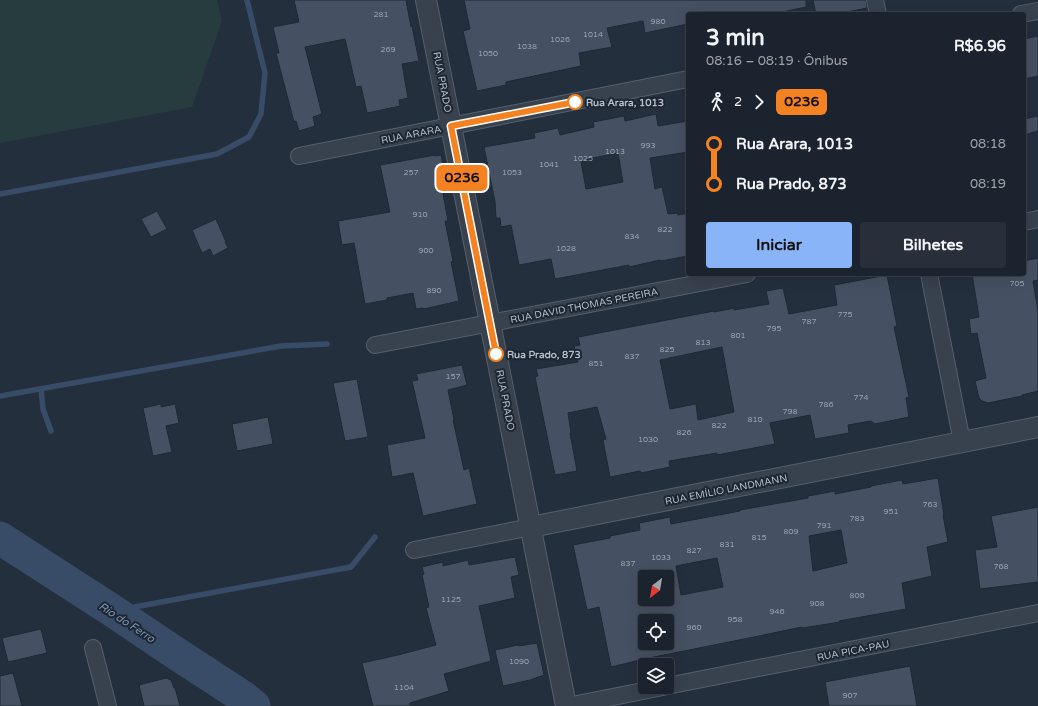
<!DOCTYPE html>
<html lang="pt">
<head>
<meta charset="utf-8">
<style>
	:root { --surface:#1b232e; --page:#282f3a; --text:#f1f3f6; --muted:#a0a4aa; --line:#39404a; --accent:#8ab4f8 }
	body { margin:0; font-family:"Varela Round",sans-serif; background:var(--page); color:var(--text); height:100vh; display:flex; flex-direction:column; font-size:15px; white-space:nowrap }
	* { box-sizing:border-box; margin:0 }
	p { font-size:13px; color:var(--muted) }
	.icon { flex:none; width:22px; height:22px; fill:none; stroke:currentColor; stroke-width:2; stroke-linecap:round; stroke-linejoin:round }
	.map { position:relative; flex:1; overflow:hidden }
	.drawer { position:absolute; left:686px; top:12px; width:340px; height:264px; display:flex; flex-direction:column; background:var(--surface); border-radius:4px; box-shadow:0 4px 16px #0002,0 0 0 1px var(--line) }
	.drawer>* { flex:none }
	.badge { padding:0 8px; border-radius:6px; font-size:14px; line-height:26px }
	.needle { width:26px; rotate:211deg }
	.controls { position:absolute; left:638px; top:570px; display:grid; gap:8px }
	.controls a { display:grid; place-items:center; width:36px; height:36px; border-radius:4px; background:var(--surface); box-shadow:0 4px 16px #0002,0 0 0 1px var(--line); font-size:20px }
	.map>.badge { position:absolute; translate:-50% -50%; box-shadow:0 0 0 2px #fff }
	.legs { display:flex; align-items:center; gap:6px; height:44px; padding:0 20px; font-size:13px }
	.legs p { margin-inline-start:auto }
	.overview { display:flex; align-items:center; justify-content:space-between; height:68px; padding:0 20px }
	h1 { font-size:22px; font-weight:700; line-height:30px }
	.button { display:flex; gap:8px; margin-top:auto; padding:8px 20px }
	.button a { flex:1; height:46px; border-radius:4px; background:var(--accent); color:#111; font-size:16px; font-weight:700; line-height:46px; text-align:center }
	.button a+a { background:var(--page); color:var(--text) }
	ul { padding:0 20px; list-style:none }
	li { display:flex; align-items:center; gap:14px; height:40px; font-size:15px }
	li i { display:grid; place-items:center; width:6px; height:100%; margin:0 5px; background:currentColor }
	li i::after { content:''; width:10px; height:10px; margin:-5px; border:3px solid; border-radius:50%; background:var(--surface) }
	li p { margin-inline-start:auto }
	li:first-child i { background:linear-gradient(#0000 50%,currentColor 0) }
	li:last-child i { background:linear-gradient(currentColor 50%,#0000 0) }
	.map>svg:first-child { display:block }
	.green { fill:#263c3f }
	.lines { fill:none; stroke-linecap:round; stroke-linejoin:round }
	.stream { stroke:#394c67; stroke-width:5.5 }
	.river { stroke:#394c67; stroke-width:33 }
	.building { fill:#455162; stroke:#1f2835; fill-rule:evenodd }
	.minor-casing { stroke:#565f6c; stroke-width:18 }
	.tertiary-casing { stroke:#565f6c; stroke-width:22 }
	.minor { stroke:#38414e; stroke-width:16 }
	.tertiary { stroke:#38414e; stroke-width:20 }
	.line-1-casing { stroke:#fff; stroke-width:9 }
	.line-1 { stroke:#f58220; stroke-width:6 }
	.stop-1-dot { fill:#fff; stroke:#f58220; stroke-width:2 }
	.labels { text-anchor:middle; stroke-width:4; stroke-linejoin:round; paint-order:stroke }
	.number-label { font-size:8px; fill:#98a1af }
	.street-label { font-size:10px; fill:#b4bcc9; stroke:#1d2633 }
	.stop-label { font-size:10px; font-weight:bold; fill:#b4bcc9; stroke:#1d2633; text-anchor:start }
	.water-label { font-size:11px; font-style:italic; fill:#7c92b1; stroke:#1d2633 }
</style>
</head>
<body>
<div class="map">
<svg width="1038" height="706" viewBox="0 0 1038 706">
	<rect width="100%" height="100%" fill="#242f3e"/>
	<path class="green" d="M0 0H217L222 21 192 107 0 143Z"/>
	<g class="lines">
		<g class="stream">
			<path d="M0 194 217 154 249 137 261 114 265 73 247 0"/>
			<path d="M41 389 43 409 51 431"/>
			<path d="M0 396 281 346 327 344"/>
			<path d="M113 611 351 567 375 537"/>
		</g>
		<path class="river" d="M0 538 113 611 174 652 243 697 254 706"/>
	</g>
	<g class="building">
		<path d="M294 0H406L411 27 412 26 419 61 402 64 408 98 399 100 400 106 367 113 361 86 356 87 345 39 305 47 322 114 313 117 315 126 299 131 296 121 294 122 276 53H279L273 27 299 22Z"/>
		<path d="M464 0H806V7L772 14H688V24L645 33 643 21 607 28 612 47 579 53 581 66 506 82V85L477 91 463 31 470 29Z"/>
		<path d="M813 0H866L867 8 837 14H816Z"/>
		<path d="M1038 36V76L1024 79V39Z"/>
		<path d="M656 114 658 126 688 121V152L650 158 655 189 662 187 668 214 678 213V215L688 213V256L661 261 660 260 629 267V265L555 279 551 259 519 265 511 225 501 227 500 218H496L495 202 484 147 535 138 534 133 558 128 560 135 594 127 593 122 624 116 625 121ZM618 153 623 182 586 189 581 162 588 160V159Z"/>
		<path d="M1038 116V131L1024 135V119Z"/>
		<path d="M435 155V156L441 155 447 187 442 188 448 221H445L453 261 451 262 459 301 424 309 423 308 416 309 413 293 387 298V300L365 304 354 243 342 245 338 221 390 212 380 165Z"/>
		<path d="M157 211 167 229 151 237 141 219Z"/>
		<path d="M216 219 226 242H225L228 248 213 256 210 249 202 253 192 230Z"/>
		<path d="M1038 258V280L1033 281 1038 311V391L1022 395V396L988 403 982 401 979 398 975 381 986 378 977 333 971 334 969 319 979 317 972 274H1024V261Z"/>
		<path d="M887 275 897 326 894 327 909 397 906 398 909 417 875 424 871 421 848 425 849 433 815 439 810 415 770 423 775 444 717 455V453L669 461 670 467 641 473 640 471 610 477 603 440 606 439 597 407 568 413 571 433H570L577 471 555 475 535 377 538 376 536 369 578 362 574 346 580 345 578 337 714 311V312L735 308 734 310 769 304 766 291 783 288 789 314 837 305 834 285ZM722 347 734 412 698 420 696 404 670 409 660 360Z"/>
		<path d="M462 365 467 385 448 390 454 420H453L464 470 469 468 477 504 423 516 413 473 392 477 387 445 425 438 412 381 418 380 416 374Z"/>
		<path d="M357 379 368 437 345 441 333 383Z"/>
		<path d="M161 404V407L175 404 179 423 166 426 172 452 153 456 143 408Z"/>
		<path d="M268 417 273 444 237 451 232 424Z"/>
		<path d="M938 478 944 515H943L948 542 927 547 932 576 902 583 906 609 839 621 840 622 803 628 802 627 754 637 649 658 611 667 599 607 587 610 573 545 610 538V536L640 530 639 523 670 517 671 524 740 511V510L808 498V496L835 491V494L871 487V486L902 480 903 484ZM841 530 847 563 813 571 809 536ZM717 558 723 587 681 595 676 566ZM645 577H667V599H645ZM645 621H667V643H645Z"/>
		<path d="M1038 507V582L980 589 975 550 997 547 991 516Z"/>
		<path d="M515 557 519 575 511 577 515 598 479 606 491 661 444 674 449 691 410 703V706H373L362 663 398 655 436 645 426 608 429 607 422 575 424 574 422 567 443 562V566L468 560 469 565Z"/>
		<path d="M41 629 47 653 8 662 2 638Z"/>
		<path d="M537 643 544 675 530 680 503 686 495 650 518 645 519 646Z"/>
		<path d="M910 666 917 706H829L825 682Z"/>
		<path d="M13 673 22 706H0V676Z"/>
		<path d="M166 678 171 680 174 688H175L180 706H144L139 685Z"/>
	</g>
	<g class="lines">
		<defs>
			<g id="minor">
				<path d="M875 0 878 14"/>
				<path d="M1021 14 1038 11"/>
				<path d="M299 156 688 79"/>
				<path d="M1024 222 1038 219"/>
				<path d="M929 274 962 442"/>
				<path d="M375 345 747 274"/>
				<path d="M414 550 531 527"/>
				<path d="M93 648 108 706"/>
				<path d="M667 686 1038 613"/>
				<path d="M567 706 663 687"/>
			</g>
			<g id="tertiary">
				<path d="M426 0 566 706"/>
				<path d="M531 527 1038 427"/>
			</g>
		</defs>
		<use href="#minor" class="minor-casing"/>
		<use href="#tertiary" class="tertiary-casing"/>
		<use href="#minor" class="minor"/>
		<use href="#tertiary" class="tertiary"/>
	</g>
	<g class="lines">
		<defs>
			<path id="line-1" d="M496 354 451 126 575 102"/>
		</defs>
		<use href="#line-1" class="line-1-casing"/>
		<use href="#line-1" class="line-1"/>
	</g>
	<g class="stop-1-dot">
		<circle cx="575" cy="102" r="7"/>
		<circle cx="496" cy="354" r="7"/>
	</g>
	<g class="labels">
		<g class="number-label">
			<text x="381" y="17">281</text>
			<text x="658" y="24">980</text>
			<text x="593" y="37">1014</text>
			<text x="560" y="42">1026</text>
			<text x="527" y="49">1038</text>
			<text x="388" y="52">269</text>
			<text x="488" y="56">1050</text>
			<text x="648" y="148">993</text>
			<text x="615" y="154">1013</text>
			<text x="583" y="161">1025</text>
			<text x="549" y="167">1041</text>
			<text x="411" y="175">257</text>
			<text x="512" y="175">1053</text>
			<text x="420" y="217">910</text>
			<text x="665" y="232">822</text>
			<text x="632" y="239">834</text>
			<text x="566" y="251">1028</text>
			<text x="426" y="253">900</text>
			<text x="1017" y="286">705</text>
			<text x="434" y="293">890</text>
			<text x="845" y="317">775</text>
			<text x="809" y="324">787</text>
			<text x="774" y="331">795</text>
			<text x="738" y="338">801</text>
			<text x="703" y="345">813</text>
			<text x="667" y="352">825</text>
			<text x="632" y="359">837</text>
			<text x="596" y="366">851</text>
			<text x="453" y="379">157</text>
			<text x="861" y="400">774</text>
			<text x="826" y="407">786</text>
			<text x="790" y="414">798</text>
			<text x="755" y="422">810</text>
			<text x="719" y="428">822</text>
			<text x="684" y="435">826</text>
			<text x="648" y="442">1030</text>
			<text x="930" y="507">763</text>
			<text x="891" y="514">951</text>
			<text x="857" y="521">783</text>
			<text x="824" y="528">791</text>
			<text x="791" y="534">809</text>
			<text x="759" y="540">815</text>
			<text x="727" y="547">831</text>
			<text x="694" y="553">827</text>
			<text x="661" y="560">1033</text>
			<text x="628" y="566">837</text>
			<text x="1001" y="569">768</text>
			<text x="857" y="598">800</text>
			<text x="451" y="602">1125</text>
			<text x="817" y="606">908</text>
			<text x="777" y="614">946</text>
			<text x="735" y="622">958</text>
			<text x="694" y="630">960</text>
			<text x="519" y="664">1090</text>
			<text x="404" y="690">1104</text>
			<text x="850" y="698">907</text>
		</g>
		<g class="street-label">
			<text transform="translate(443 82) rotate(79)" y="4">RUA PRADO</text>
			<text transform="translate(411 134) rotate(-11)" y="4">RUA ARARA</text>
			<text transform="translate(584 305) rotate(-11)" y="4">RUA DAVID THOMAS PEREIRA</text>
			<text transform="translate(506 400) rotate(79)" y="4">RUA PRADO</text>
			<text transform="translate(726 489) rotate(-11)" y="4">RUA EMÍLIO LANDMANN</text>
			<text transform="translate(853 650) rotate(-11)" y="4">RUA PICA-PAU</text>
		</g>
		<g class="stop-label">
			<text x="586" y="106">Rua Arara, 1013</text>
			<text x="507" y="358">Rua Prado, 873</text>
		</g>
		<g class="water-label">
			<text transform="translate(127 622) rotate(33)" y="4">Rio do Ferro</text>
		</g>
	</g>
</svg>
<div class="controls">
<a><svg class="needle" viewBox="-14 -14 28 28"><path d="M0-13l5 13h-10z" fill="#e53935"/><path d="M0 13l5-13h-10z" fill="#a0a4aa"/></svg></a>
<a><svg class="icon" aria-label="locate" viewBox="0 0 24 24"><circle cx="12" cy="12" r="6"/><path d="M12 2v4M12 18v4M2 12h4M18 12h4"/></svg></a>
<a><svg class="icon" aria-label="layers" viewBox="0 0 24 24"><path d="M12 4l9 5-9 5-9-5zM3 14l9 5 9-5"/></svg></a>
</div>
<b class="badge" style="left:462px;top:178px;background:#f58220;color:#111">0236</b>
<section class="drawer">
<div class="overview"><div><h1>3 min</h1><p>08:16 – 08:19 · Ônibus</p></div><b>R$6.96</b></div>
<div class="legs"><svg class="icon" aria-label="walk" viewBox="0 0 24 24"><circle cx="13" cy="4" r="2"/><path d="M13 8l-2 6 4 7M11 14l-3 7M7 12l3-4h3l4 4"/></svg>2<svg class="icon" aria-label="forward" viewBox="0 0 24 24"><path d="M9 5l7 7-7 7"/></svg><b class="badge" style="background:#f58220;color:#111">0236</b></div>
<ul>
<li><i style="color:#f58220"></i><b>Rua Arara, 1013</b><p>08:18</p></li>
<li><i style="color:#f58220"></i><b>Rua Prado, 873</b><p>08:19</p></li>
</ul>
<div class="button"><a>Iniciar</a><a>Bilhetes</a></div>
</section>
</div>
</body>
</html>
